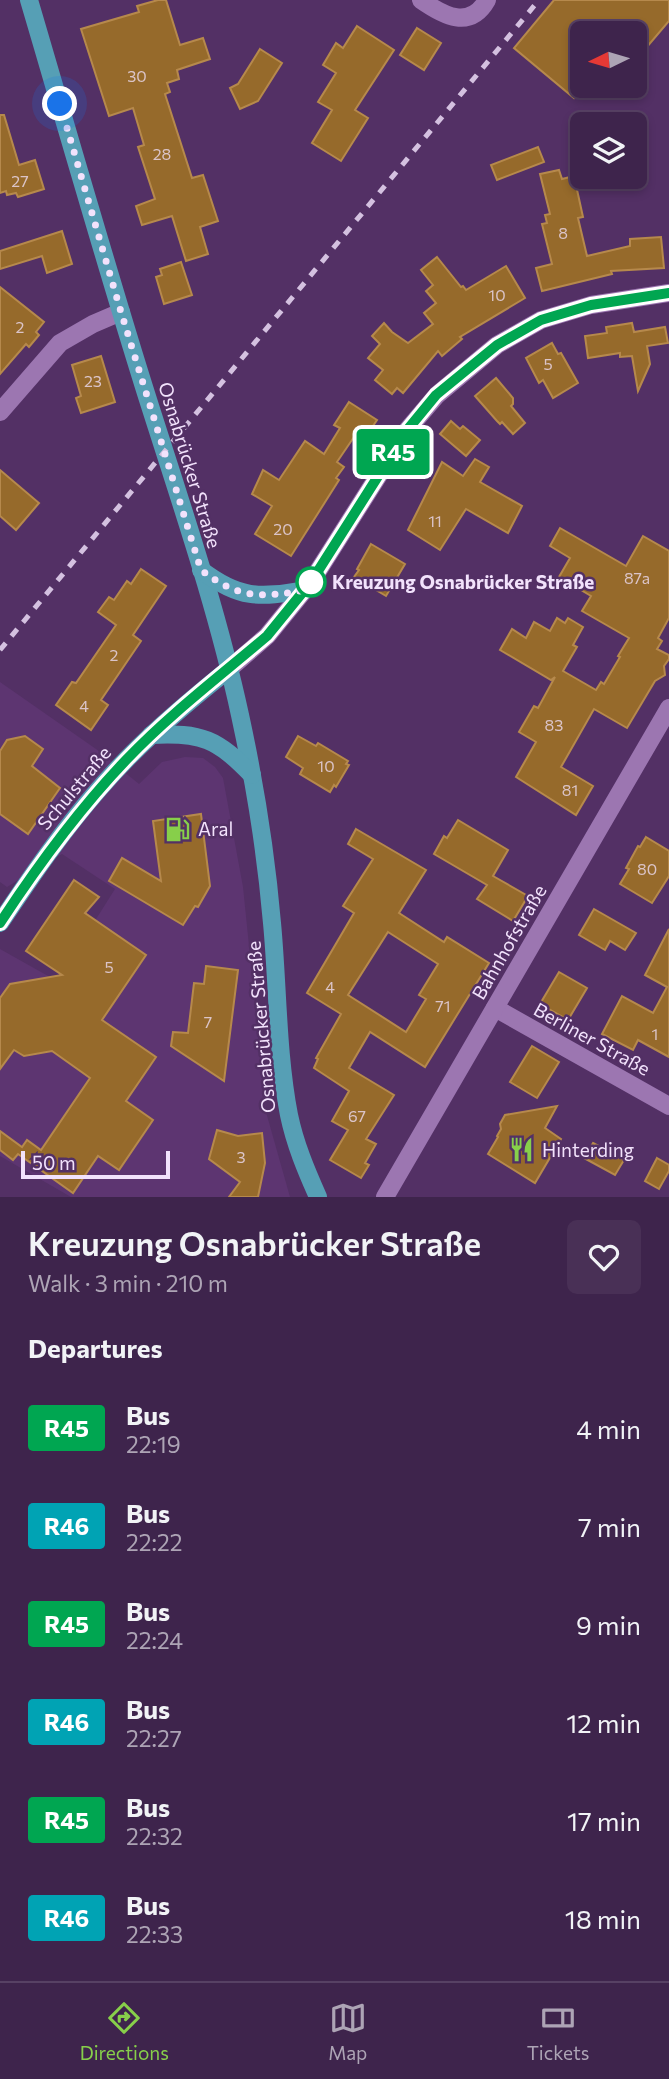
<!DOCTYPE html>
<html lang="en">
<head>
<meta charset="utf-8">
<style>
	:root { --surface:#3e244c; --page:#493056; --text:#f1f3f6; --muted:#ada4b5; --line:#574164; --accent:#87cf4a }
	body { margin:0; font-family:Commissioner,sans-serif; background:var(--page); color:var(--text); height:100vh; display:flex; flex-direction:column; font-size:26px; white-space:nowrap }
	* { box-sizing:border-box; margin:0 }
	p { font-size:23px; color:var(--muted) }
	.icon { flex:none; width:38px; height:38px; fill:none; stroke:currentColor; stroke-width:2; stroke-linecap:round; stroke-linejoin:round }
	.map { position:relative; height:1197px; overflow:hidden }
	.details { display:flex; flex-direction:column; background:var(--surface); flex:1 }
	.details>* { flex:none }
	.badge { padding:0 14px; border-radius:5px; font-size:24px; line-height:46px }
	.needle { width:46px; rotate:265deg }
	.tools { position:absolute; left:570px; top:21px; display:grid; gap:14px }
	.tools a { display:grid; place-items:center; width:77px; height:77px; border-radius:10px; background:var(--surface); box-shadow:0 4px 10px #0003,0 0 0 2px var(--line); font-size:35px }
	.scale { position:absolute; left:21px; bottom:18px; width:149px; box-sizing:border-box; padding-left:7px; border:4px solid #f2e2fc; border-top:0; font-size:19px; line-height:24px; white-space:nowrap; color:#f2e2fc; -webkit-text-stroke:5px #533065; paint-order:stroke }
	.you { position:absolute; width:35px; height:35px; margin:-18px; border:5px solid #fff; border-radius:50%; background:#1a73e8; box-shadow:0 0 0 10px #1a73e833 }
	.map>.badge { position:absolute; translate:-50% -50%; box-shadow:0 0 0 4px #fff }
	h2 { padding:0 28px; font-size:26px; line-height:63px }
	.round { display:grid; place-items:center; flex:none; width:74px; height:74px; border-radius:10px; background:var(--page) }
	.head { display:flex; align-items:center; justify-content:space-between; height:119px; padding:0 28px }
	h1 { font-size:33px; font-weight:600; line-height:52px }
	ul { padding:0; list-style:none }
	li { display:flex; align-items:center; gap:21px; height:98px; padding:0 28px }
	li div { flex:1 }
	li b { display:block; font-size:26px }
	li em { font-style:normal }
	li .badge { min-width:77px; font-weight:700; text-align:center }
	.dock { display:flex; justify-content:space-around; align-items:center; height:98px; border-top:2px solid var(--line); background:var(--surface); font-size:19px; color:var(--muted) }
	.dock a { display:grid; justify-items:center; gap:4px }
	.dock .on { color:var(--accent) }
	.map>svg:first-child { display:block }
	.built { fill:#5d3571 }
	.building { fill:#966a2b; stroke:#b6894c; stroke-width:2; fill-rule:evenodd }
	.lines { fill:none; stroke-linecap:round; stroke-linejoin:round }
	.minor { stroke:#9c76b1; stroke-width:18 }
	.major { stroke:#569fb5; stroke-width:18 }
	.rail { stroke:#d4c1e0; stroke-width:5; stroke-dasharray:9 9; stroke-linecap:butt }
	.line-casing { stroke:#fff; stroke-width:16 }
	.line { stroke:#00a651; stroke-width:10 }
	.walk { stroke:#f2e2fc; stroke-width:7; stroke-dasharray:0 12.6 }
	.stop-dot { fill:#fff; stroke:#00a651; stroke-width:3.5 }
	.labels { text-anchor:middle; stroke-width:5; stroke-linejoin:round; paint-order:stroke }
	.number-label { font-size:16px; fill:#dbc4c8 }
	.street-label { font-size:19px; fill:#f2e2fc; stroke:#533065 }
	.stop-label { font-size:19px; font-weight:bold; fill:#f2e2fc; stroke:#533065; text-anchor:start }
	.poi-label { font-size:19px; fill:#f2e2fc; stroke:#533065; text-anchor:start }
</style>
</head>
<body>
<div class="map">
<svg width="669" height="1197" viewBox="0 0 669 1197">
	<rect width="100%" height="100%" fill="#533065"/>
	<path class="built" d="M0 682 96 749 139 784 162 762 185 757 203 758 215 767 223 778 243 887 266 1112 290 1197H71L0 1156V949L57 981 115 889 62 854 7 887 0 882Z"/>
	<g class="building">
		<path d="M158 0H166L180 45 203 38 210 59 177 70 179 79 167 83 170 92 165 94 192 178 203 175 218 221 200 227 208 254 186 261 172 216 142 225 136 206 155 199 138 147 144 145 133 108 109 116 81 29 139 12 137 6Z"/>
		<path d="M554 0H669V21L635 61V33H583V87L574 98 514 48Z"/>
		<path d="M357 26 394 50 355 110 368 118 341 161 312 143 332 110 318 102 336 73 323 65 336 43 343 48Z"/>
		<path d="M417 28 441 43 424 70 400 55Z"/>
		<path d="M260 49 282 63 258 101 240 109 230 88 238 84Z"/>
		<path d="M0 115H4L19 165 35 160 44 189 18 197 16 193 7 195 6 191 0 193Z"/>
		<path d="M538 147 544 162 497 180 491 165Z"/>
		<path d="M559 170 562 179 574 176 583 217 578 218 587 256 630 246V239L661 237 664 268 611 271 612 274 542 291 536 268 552 264 542 224 547 223 545 215 550 214 540 174Z"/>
		<path d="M62 231 72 264 47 273 42 256 0 269V251Z"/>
		<path d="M437 257 461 287 463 286 466 290 506 266 525 298 460 337 462 339 442 356 438 351 403 393 397 388 392 394 375 380 383 370 368 358 380 344 372 336 384 323 392 332 408 343 433 324 424 313 436 303 426 291 433 285 421 270Z"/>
		<path d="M181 262 192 295 164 304 156 277 162 275 160 269Z"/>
		<path d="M0 287 44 322 36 332 39 335 29 347 26 344 0 374Z"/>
		<path d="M632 323 634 332 665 327 668 343 647 346 650 364 638 391 632 356 620 357V353L588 358 585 336 607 333 606 327Z"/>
		<path d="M552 343 558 354 561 353 578 383 553 398 543 380 539 383 526 358Z"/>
		<path d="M101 356 115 402 81 413 76 398 81 396 72 365Z"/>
		<path d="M496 378 513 398V404L511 406 525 423 513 434 502 422 500 424 497 421 475 396Z"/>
		<path d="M349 402 377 420 362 442 354 437 337 462 344 467 336 478 339 480 291 556 255 534 272 506 252 494 263 470 279 480 305 441 324 454 340 428 334 425Z"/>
		<path d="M451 421 460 429 463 426 480 440 466 456 440 434Z"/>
		<path d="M475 459 489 467 480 482 522 506 508 533 466 509 440 550 408 530 442 462 463 476Z"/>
		<path d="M0 470 39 503 16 530 0 516Z"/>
		<path d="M560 528 626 566 643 536 669 551V618L658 638 662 641 657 649 669 655V659L664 666 665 675 655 681 627 728 594 709 561 767 593 786 576 815 516 777 536 742 519 732 534 706 538 708 555 677 551 680 500 650 512 629 526 638 534 622 550 631 557 618 565 623 568 618 583 627 573 645 577 647 563 671 596 690 601 682 604 684 620 657 618 656 629 638 582 611 591 596 559 577 570 558 550 546Z"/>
		<path d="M371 544 405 564 386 596 354 577 359 570 357 569Z"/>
		<path d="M141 569 166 586 133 635 141 641 101 700 108 705 91 730 56 705 72 682 76 683 116 625 98 612 109 597 114 600 127 581 131 584Z"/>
		<path d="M25 736 43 749 32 766 60 788 28 834 0 814V751L7 740Z"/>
		<path d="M298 736 316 746 318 743 348 761 346 764 349 765 336 787 334 785 330 792 300 774 303 768 286 757Z"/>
		<path d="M201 814 210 886 198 907 195 906 183 925 109 881 122 858 161 881 153 821Z"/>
		<path d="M458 820 508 850 493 876 528 896 513 921 477 899 487 885 434 854 444 836 447 838Z"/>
		<path d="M356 829 426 870 399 913 444 942 447 937 489 963 425 1067 370 1032 349 1068 394 1095 366 1139 376 1144 365 1163 369 1165 361 1178 330 1160 348 1130 332 1121 349 1091 314 1068 318 1059 316 1058 341 1014 307 993 354 913 343 906 373 859 348 844ZM388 932 438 964 419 995 426 999 406 1032 348 995Z"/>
		<path d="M646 837 669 851V876L652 903 620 884 629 869 626 868 638 846 640 847Z"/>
		<path d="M74 880 99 897 85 913 146 955 102 1020 156 1057 126 1101 153 1120 119 1170 98 1156 73 1193 18 1154 13 1160 0 1150V1131L22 1147 27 1140 41 1150 90 1078 52 1051 24 1056 14 1050 0 1069V998L10 984 62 975 26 951Z"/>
		<path d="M594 909 636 933 625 950 610 941 605 950 579 935Z"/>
		<path d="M669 929V1057L638 1040 633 1050 602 1034 622 996 653 1013 667 987 645 975Z"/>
		<path d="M206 966 238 970 224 1081 171 1046 173 1032 188 1033 194 983 204 984Z"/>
		<path d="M559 972 587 988 568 1020 540 1004Z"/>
		<path d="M532 1046 559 1062 537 1098 510 1082Z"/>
		<path d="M557 1106 545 1128 561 1139 535 1183 488 1154 498 1137 497 1136 501 1129 500 1124 505 1115Z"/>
		<path d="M217 1130 238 1136 262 1133 265 1163 258 1197H229L240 1182 209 1159Z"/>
		<path d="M593 1143 624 1160 615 1175 584 1158Z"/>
		<path d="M657 1158 669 1165V1171L659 1189 645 1181Z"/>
	</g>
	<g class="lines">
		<g class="minor">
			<path d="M421 0C444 16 470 30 487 0"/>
			<path d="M0 412 60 343 93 324 121 312"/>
			<path d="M229 669 267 636 311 582 408 429 437 395 497 345 541 320 591 305 669 293"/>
			<path d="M495 1008 669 1106"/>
			<path d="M385 1197 669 708"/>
		</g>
		<g class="major">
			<path d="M29 0C67 129 104 259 144 387 178 495 216 604 240 715 255 784 266 853 272 923 278 986 277 1053 289 1115 295 1144 306 1170 318 1197"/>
			<path d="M201 570C239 599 259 598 305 590"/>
			<path d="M151 735C202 732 217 739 252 775"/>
			<path d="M0 923C31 877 62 831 99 789 138 744 183 706 229 669"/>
		</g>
		<path class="rail" d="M0 650 539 0"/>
	</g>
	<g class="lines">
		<defs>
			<path id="line" d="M0 923C38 865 79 809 127 759 170 714 220 676 267 636L311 582 408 429 436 395 497 345 541 320 591 305 669 293"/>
		</defs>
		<use href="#line" class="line-casing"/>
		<use href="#line" class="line"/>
		<path class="walk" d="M60 104 121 312 201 570C239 599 260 598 305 590L311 582"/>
	</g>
	<defs>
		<symbol id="fuel-bare" viewBox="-9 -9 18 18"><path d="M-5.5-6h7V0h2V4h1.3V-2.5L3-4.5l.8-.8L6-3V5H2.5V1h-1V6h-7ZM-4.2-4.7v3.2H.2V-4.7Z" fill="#87cf4a" stroke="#533065" stroke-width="2.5" paint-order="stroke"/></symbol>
		<symbol id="restaurant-bare" viewBox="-9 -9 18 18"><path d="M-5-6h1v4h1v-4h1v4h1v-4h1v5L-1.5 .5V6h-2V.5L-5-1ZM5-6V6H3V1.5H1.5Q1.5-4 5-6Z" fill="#87cf4a" stroke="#533065" stroke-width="2.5" paint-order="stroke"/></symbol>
	</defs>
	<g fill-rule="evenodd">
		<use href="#fuel-bare" x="160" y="812" width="35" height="35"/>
		<use href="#restaurant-bare" x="504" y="1132" width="35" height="35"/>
	</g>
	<circle class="stop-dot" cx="311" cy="582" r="14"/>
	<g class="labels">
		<g class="number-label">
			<text x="137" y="82">30</text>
			<text x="162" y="160">28</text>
			<text x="20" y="187">27</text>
			<text x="563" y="239">8</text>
			<text x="497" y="301">10</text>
			<text x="20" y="333">2</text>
			<text x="548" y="370">5</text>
			<text x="93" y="387">23</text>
			<text x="435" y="527">11</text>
			<text x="283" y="535">20</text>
			<text x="637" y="584">87a</text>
			<text x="114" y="661">2</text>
			<text x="84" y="712">4</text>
			<text x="554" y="731">83</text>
			<text x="326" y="772">10</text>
			<text x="570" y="796">81</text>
			<text x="647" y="875">80</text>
			<text x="109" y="973">5</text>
			<text x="330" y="993">4</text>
			<text x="443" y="1012">71</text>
			<text x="208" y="1028">7</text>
			<text x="655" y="1040">1</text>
			<text x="357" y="1122">67</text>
			<text x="241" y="1163">3</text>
		</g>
		<g class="street-label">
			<text transform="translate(190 465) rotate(73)" y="7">Osnabrücker Straße</text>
			<text transform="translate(74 788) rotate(-50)" y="7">Schulstraße</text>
			<text transform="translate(509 942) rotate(-60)" y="7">Bahnhofstraße</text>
			<text transform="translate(261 1027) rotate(-95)" y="7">Osnabrücker Straße</text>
			<text transform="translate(592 1039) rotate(29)" y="7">Berliner Straße</text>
		</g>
		<g class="stop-label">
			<text x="332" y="589">Kreuzung Osnabrücker Straße</text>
		</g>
		<g class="poi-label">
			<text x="198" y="836">Aral</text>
			<text x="542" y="1157">Hinterding</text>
		</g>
	</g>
</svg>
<div class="tools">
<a><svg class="needle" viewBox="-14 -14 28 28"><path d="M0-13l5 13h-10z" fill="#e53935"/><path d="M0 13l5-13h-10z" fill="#ada4b5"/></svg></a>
<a><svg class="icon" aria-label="layers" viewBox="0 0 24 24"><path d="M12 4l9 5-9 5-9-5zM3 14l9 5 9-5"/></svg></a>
</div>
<div class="scale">50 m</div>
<div class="you" style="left:60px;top:104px"></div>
<b class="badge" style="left:393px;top:452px;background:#00a651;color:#fff">R45</b>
</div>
<section class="details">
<div class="head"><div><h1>Kreuzung Osnabrücker Straße</h1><p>Walk · 3 min · 210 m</p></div><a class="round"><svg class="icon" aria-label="heart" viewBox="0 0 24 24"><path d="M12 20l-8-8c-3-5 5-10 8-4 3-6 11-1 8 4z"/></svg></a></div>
<h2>Departures</h2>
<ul>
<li><span class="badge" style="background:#00a651;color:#fff">R45</span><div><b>Bus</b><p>22:19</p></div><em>4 min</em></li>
<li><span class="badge" style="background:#00a3b4;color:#fff">R46</span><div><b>Bus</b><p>22:22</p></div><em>7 min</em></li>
<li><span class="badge" style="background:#00a651;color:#fff">R45</span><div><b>Bus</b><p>22:24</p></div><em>9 min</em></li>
<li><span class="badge" style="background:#00a3b4;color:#fff">R46</span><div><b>Bus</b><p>22:27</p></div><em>12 min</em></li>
<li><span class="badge" style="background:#00a651;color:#fff">R45</span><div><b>Bus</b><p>22:32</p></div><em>17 min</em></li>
<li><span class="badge" style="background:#00a3b4;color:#fff">R46</span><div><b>Bus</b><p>22:33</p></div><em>18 min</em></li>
</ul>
</section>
<nav class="dock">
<a class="on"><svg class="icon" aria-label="directions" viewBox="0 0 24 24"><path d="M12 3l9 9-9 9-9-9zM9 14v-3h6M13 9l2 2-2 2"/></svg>Directions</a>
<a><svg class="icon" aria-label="map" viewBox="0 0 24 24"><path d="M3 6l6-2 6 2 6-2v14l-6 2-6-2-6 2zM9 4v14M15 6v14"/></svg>Map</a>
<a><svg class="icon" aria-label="tickets" viewBox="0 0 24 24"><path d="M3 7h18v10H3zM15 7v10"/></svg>Tickets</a>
</nav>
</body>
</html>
